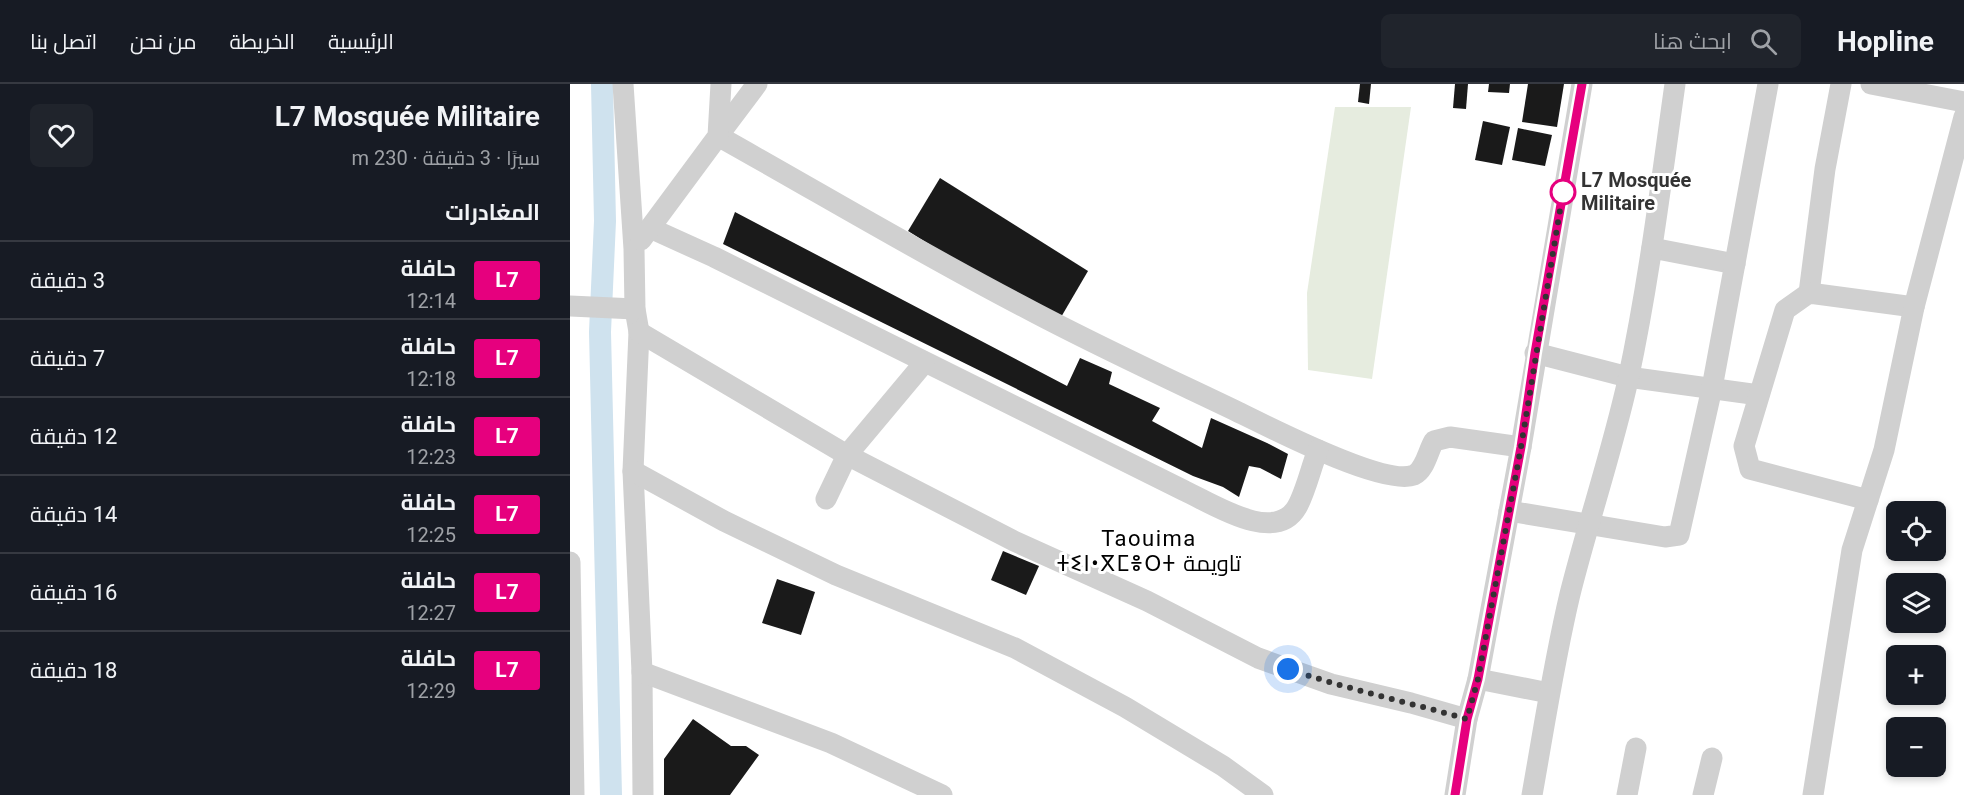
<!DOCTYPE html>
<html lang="ar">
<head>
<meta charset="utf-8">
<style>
	:root { --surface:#171b24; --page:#20242c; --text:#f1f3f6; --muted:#9ea1a6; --line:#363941 }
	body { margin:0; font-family:Roboto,Cairo,"Noto Sans Tifinagh",sans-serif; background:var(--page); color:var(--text); direction:rtl; height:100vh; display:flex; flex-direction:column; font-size:22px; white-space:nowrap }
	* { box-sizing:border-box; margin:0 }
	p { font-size:20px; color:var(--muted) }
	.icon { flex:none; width:33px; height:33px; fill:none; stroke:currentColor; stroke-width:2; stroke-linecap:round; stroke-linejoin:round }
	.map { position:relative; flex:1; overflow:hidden; direction:ltr }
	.panel { display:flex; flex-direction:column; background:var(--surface); width:570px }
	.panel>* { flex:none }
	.badge { padding:0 12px; border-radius:4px; font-size:21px; line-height:39px }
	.tools { position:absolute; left:1316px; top:417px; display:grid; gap:12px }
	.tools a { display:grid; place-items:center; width:60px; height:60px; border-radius:9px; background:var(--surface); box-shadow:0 3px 9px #0003; font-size:30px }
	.you { position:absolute; width:30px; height:30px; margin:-15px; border:4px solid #fff; border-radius:50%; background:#1a73e8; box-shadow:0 0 0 9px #1a73e833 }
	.map>.badge { position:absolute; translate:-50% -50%; box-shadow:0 0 0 3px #fff }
	h2 { padding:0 30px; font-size:22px; line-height:54px }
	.round { display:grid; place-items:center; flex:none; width:63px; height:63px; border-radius:9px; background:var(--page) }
	.head { display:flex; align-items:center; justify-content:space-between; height:102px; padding:0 30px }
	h1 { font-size:28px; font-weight:700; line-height:45px }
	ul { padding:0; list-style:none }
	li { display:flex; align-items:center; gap:18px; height:78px; padding:0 30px; border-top:2px solid var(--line) }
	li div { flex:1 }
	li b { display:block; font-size:22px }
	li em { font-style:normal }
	li .badge { min-width:66px; font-weight:700; text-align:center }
	header { display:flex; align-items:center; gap:36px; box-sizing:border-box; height:84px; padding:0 30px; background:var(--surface); border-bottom:2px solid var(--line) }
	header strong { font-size:28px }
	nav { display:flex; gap:33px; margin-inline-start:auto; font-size:21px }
	.search { width:420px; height:54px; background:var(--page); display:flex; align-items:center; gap:15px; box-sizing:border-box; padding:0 21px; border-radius:9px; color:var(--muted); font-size:22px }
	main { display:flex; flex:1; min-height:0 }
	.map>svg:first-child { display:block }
	.green { fill:#e6ecdf }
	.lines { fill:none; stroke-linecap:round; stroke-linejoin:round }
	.canal { stroke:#cfe2ee; stroke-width:22 }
	.building { fill:#1a1a1a }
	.minor { stroke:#d0d0d0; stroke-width:21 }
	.line-casing { stroke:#fff; stroke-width:14 }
	.line { stroke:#e6007e; stroke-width:9 }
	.walk { stroke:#333; stroke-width:6; stroke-dasharray:0 10.8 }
	.stop-dot { fill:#fff; stroke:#e6007e; stroke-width:3 }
	.labels { text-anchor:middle; stroke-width:6; stroke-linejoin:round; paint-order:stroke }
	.stop-label { font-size:20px; font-weight:bold; fill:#333; stroke:#fff; text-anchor:start }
	.quarter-label { font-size:22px; letter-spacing:1.5px; fill:#000; stroke:#fff }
</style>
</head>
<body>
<header>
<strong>Hopline</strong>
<div class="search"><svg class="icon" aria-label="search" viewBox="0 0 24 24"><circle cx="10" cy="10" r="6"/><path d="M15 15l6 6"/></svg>ابحث هنا</div>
<nav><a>الرئيسية</a><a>الخريطة</a><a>من نحن</a><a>اتصل بنا</a></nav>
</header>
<main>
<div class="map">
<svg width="1394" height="711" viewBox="0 0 1394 711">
	<rect width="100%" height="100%" fill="#fff"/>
	<path class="green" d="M765 23H841L802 295 738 286 737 209Z"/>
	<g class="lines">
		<path class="canal" d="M32 0 35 137 30 248 41 711"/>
	</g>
	<g class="building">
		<path d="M790 0H801L799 20 788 18Z"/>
		<path d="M885 0H898L896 25 883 24Z"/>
		<path d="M919 0H940L939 9 918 8Z"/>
		<path d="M958 0H994L987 43 952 38Z"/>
		<path d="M913 37 940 43 932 81 905 76Z"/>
		<path d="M948 44 982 51 975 82 942 76Z"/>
		<path d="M370 94 518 187 487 240 338 147Z"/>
		<path d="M165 128 497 302 510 274 542 288 539 300 590 324 582 337 632 364 641 334 697 359 718 370 711 395 690 384 679 382 669 413 653 403 623 392 153 160Z"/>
		<path d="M433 467 469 482 456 511 421 496Z"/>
		<path d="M207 495 245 508 231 551 192 539Z"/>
		<path d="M123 635 161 662H176L189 671 160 711H94V675Z"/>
	</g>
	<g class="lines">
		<g class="minor">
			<path d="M53 0 64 165 65 225 69 248 63 387 72 588 73 711"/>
			<path d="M187 0 148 52C250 109 350 169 454 223 523 260 595 293 666 327 697 342 814 403 844 391 855 386 858 367 864 357L880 353 951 363"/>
			<path d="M1301 0 1394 18"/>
			<path d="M80 144 144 173 615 407C643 420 705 461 727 423 736 407 741 383 748 366"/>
			<path d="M71 156 148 52 151 0"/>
			<path d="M1082 164 1165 180"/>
			<path d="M1239 209 1255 85 1271 0"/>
			<path d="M0 222 65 225"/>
			<path d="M69 248 277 371 444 457 577 517 688 574 761 600 841 619 897 635"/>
			<path d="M965 269 1058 293 1189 311"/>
			<path d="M63 387 154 437 266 491 445 564 555 623 653 682 693 711"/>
			<path d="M256 415 277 371 354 279"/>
			<path d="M1298 416 1180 385 1174 362 1215 226 1239 209 1344 223"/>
			<path d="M939 427 1095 453 1109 451 1142 304 1198 0"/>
			<path d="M0 478 4 711"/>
			<path d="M72 588 261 659 372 711"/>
			<path d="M908 595 979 609"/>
			<path d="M885 711 897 635 908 595 951 363 1012 0"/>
			<path d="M962 711C974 644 984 577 1000 510 1018 438 1042 368 1058 296 1079 198 1091 99 1105 0"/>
			<path d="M1057 711 1066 664"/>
			<path d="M1133 711 1142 674"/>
			<path d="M1243 711 1282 466 1314 366 1344 223 1394 33"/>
		</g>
	</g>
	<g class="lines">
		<defs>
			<path id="line" d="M885 711 897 635 908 595 951 363 965 269 1012 0"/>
		</defs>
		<use href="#line" class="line-casing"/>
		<use href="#line" class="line"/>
		<path class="walk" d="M718 585C777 605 837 618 897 635L908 595 951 363 993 108"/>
	</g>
	<circle class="stop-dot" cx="993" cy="108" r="12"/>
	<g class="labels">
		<g class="stop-label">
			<text x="1011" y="103">L7 Mosquée<tspan x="1011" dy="23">Militaire</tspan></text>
		</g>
		<g class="quarter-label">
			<text x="579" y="462">Taouima<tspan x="579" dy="25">ⵜⵉⵏ•ⴳⵎⴻⵔⵜ تاويمة</tspan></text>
		</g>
	</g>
</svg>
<div class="tools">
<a><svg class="icon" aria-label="locate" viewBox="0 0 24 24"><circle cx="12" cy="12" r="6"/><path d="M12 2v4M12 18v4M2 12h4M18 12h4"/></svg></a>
<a><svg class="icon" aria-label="layers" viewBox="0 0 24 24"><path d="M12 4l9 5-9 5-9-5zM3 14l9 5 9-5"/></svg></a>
<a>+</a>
<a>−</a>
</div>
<div class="you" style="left:718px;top:585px"></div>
</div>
<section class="panel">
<div class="head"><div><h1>L7 Mosquée Militaire</h1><p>سيرًا · 3 دقيقة · 230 m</p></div><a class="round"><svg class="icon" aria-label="heart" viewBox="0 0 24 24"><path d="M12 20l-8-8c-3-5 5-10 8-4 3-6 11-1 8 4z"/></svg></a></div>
<h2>المغادرات</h2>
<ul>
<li><span class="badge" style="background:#e6007e;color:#fff">L7</span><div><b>حافلة</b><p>12:14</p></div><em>3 دقيقة</em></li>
<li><span class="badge" style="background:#e6007e;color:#fff">L7</span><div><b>حافلة</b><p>12:18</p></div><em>7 دقيقة</em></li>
<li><span class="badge" style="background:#e6007e;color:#fff">L7</span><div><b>حافلة</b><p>12:23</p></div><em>12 دقيقة</em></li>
<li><span class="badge" style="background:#e6007e;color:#fff">L7</span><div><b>حافلة</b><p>12:25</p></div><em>14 دقيقة</em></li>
<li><span class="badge" style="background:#e6007e;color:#fff">L7</span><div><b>حافلة</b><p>12:27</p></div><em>16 دقيقة</em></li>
<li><span class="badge" style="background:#e6007e;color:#fff">L7</span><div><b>حافلة</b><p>12:29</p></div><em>18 دقيقة</em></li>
</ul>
</section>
</main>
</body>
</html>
